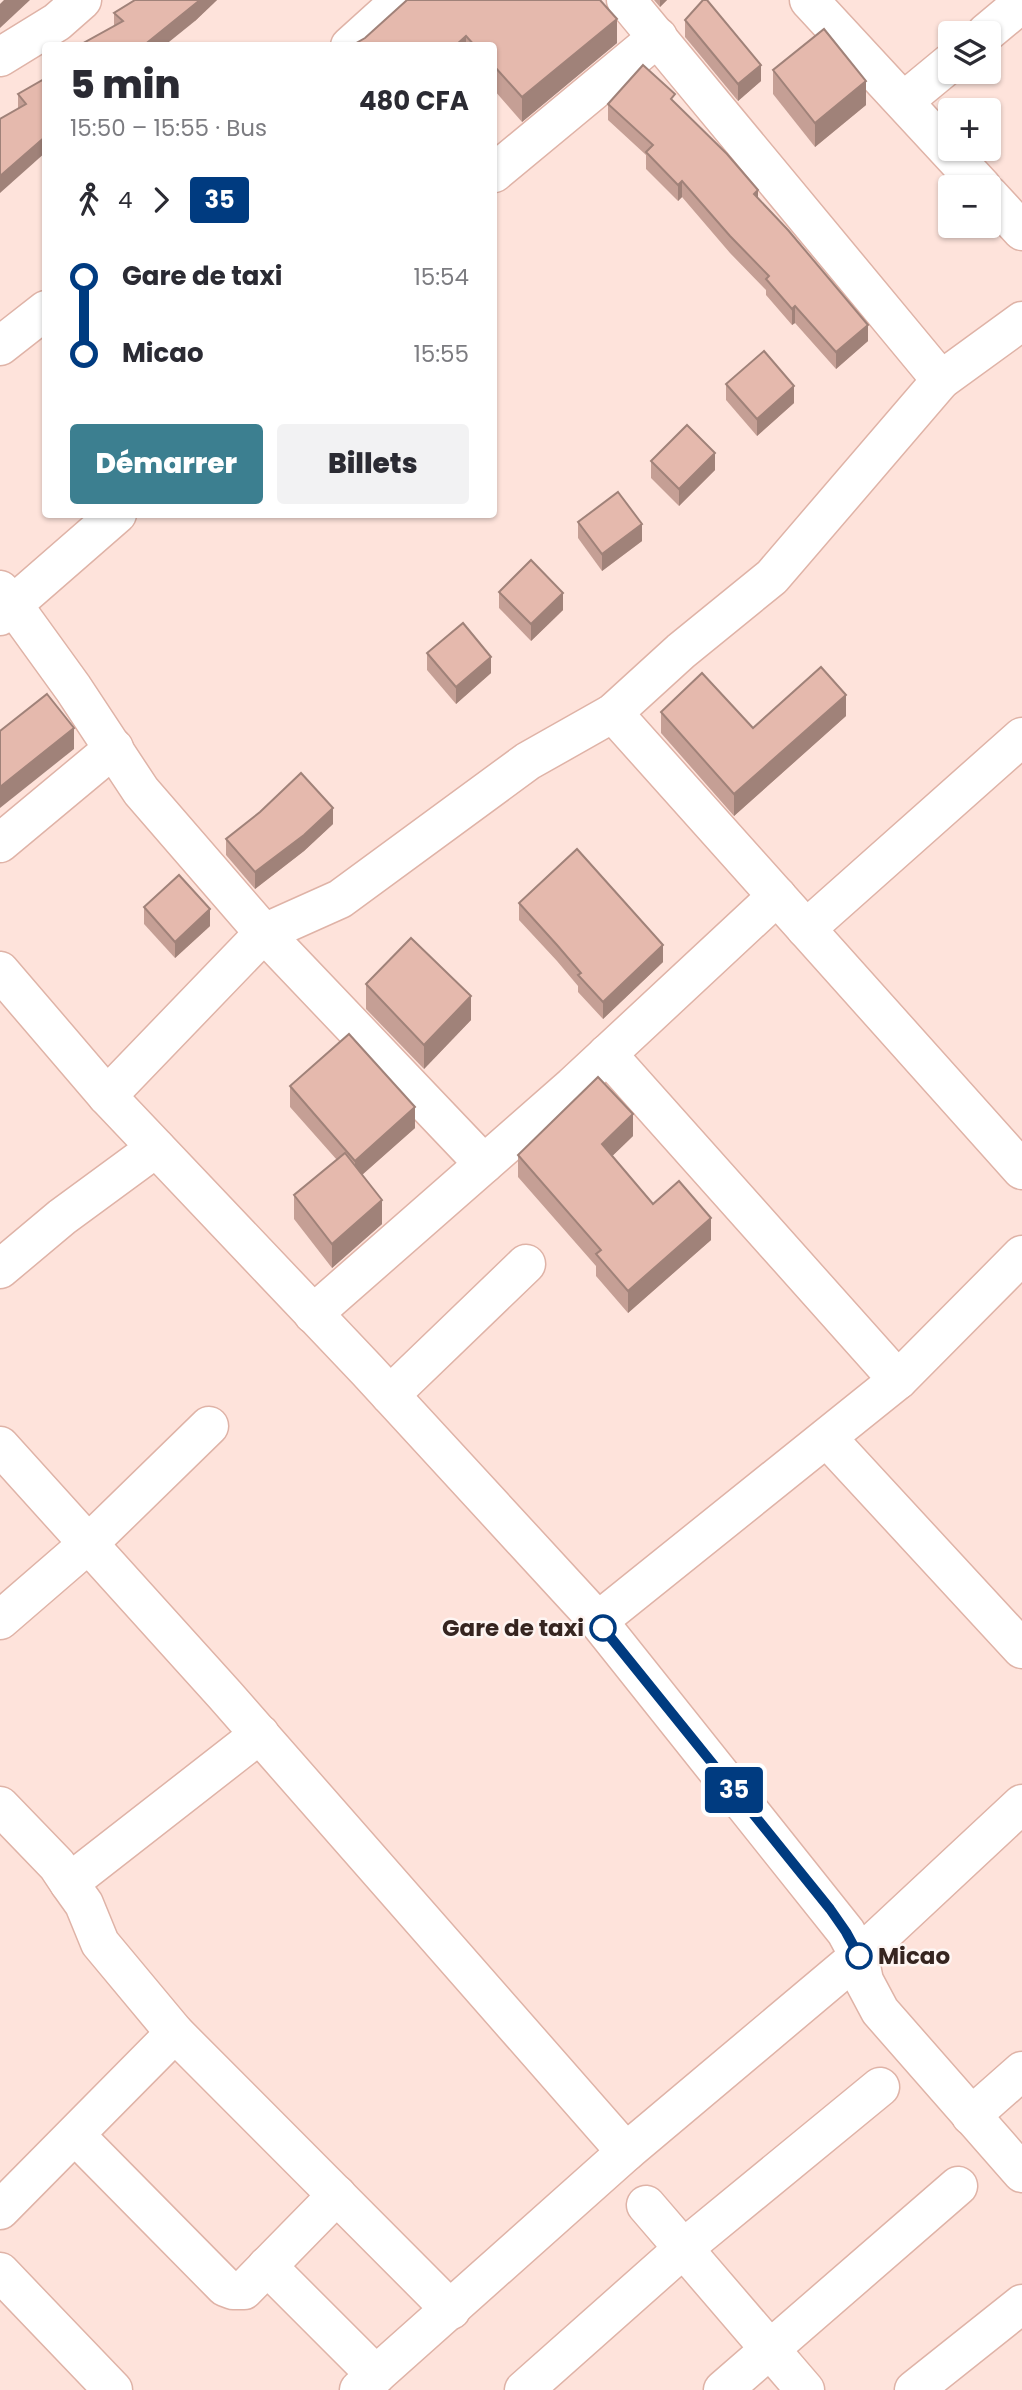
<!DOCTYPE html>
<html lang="fr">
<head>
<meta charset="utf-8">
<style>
	:root { --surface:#fff; --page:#f2f2f3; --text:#2b2b33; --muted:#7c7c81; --accent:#3c7f90 }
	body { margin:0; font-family:Poppins,sans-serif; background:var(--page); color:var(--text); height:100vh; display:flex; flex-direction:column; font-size:26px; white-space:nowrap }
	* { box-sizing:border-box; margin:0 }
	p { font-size:23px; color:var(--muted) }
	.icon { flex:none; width:38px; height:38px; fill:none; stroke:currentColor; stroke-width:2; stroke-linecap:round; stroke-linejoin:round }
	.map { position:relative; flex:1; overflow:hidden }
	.details { position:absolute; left:42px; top:42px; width:455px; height:476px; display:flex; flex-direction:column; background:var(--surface); border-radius:7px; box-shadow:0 2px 5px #0004 }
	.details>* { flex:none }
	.badge { padding:0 14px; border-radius:5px; font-size:24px; line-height:46px }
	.tools { position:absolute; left:938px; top:21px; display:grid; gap:14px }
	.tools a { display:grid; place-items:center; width:63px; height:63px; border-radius:7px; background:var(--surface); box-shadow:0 2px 5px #0004; font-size:35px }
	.map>.badge { position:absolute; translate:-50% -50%; box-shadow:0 0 0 4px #fff }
	.legs { display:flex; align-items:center; gap:10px; height:77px; padding:0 28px; font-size:23px }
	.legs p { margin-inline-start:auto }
	.headline { display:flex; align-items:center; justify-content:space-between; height:119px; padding:0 28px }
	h1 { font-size:38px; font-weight:800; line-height:52px }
	.primary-button { display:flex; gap:14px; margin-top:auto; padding:14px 28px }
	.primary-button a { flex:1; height:80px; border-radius:7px; background:var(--accent); color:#fff; font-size:28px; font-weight:800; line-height:80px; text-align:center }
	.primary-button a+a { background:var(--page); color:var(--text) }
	ul { padding:0 28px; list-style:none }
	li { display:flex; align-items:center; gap:24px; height:77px; font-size:26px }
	li i { display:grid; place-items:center; width:10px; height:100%; margin:0 9px; background:currentColor }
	li i::after { content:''; width:18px; height:18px; margin:-9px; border:5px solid; border-radius:50%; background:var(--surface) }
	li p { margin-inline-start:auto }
	li:first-child i { background:linear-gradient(#0000 50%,currentColor 0) }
	li:last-child i { background:linear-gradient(currentColor 50%,#0000 0) }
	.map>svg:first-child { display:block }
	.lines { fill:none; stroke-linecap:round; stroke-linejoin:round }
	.minor-casing { stroke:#dfb3a7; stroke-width:41 }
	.minor { stroke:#fff; stroke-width:38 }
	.wall { fill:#c59f95 }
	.shaded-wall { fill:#a08279 }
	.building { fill:#e5b9ad; stroke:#a08279; stroke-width:2 }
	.line-1-casing { stroke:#fff; stroke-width:16 }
	.line-1 { stroke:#003b80; stroke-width:10 }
	.stop-1-dot { fill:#fff; stroke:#003b80; stroke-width:3.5 }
	.labels { text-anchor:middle; stroke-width:5; stroke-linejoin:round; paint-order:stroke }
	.stop-label { font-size:23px; font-weight:bold; fill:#362520; stroke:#fef5f2; text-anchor:end }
</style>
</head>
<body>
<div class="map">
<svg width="1022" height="2390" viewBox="0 0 1022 2390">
	<rect width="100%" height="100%" fill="#fee3db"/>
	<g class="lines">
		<defs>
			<g id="minor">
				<path d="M626 0 941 380"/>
				<path d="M809 0 982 187"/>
				<path d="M986 33 1022 3"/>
				<path d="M350 46 401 0"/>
				<path d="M0 57 57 22 82 0"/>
				<path d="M904 101 950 63"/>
				<path d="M494 173 658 37"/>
				<path d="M989 195 1022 231"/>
				<path d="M0 346 46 310"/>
				<path d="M0 590 13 605 73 688 141 791 264 933 484 1164"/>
				<path d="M0 616 117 514"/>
				<path d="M613 713 1022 1170"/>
				<path d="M0 843 114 748"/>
				<path d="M806 929 1022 737"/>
				<path d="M0 971 107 1096 367 1370 598 1621 846 1932 859 1956 864 1981 880 2011 1022 2173"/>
				<path d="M607 1054 898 1380"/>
				<path d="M107 1096 264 933 340 899 528 761 613 713 681 651 772 577 941 380 1022 321"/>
				<path d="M0 1269 62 1217 156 1148"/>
				<path d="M313 1314 573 1086 777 896"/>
				<path d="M390 1395 526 1264"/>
				<path d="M827 1438 1022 1649"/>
				<path d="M0 1446 225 1695 626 2152"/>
				<path d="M0 1620 88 1544 209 1426"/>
				<path d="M598 1621 898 1380 1022 1255"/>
				<path d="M260 1734 69 1883 84 1904 100 1943 175 2033 451 2310"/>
				<path d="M0 1806 57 1865 69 1883"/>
				<path d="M971 2116 1022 2071"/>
				<path d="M75 2135 225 2287 233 2290H244L337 2195"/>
				<path d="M646 2205 805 2390"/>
				<path d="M0 2210 175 2033"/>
				<path d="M267 2266 376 2375"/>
				<path d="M0 2272 113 2390"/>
				<path d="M359 2390 626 2152 859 1956 1022 1804"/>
				<path d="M524 2390 684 2248 880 2087"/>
				<path d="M723 2390 958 2186"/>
				<path d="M914 2390 1022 2304"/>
			</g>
		</defs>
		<use href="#minor" class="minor-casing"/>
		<use href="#minor" class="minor"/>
	</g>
	<g class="wall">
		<path d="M135 0H217L195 21 114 25V13Z"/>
		<path d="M407 0 617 43 522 122 494 90V46H351L365 38Z"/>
		<path d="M654 0H667L660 7Z"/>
		<path d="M685 20 761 81 738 101 685 37Z"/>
		<path d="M773 70 866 105 815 147 773 94Z"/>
		<path d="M46 78 0 193 18 109V94Z"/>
		<path d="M675 103 758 199 868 341 836 369 795 323 792 325 766 295V290L730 253 682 197 678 201 646 169V155L608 120V104Z"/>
		<path d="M726 384 794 403 757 436 726 400Z"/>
		<path d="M651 461 715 470 679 506 651 478Z"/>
		<path d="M578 522 642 541 602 571 578 538Z"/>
		<path d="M499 592 563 610 531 641 499 608Z"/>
		<path d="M427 653 491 673 456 704 427 670Z"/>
		<path d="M661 712 753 728 846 716 734 816 661 733Z"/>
		<path d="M333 824 304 851 255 889 226 855V839Z"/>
		<path d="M519 903 663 962 603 1019 578 992V986L557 961 519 920Z"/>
		<path d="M144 907 210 926 175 958 144 924Z"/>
		<path d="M366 984 471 1020 424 1069 366 1009Z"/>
		<path d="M290 1086 415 1128 362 1175 382 1224 332 1268 294 1219V1195L337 1160 290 1107Z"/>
		<path d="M633 1136 612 1156 653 1204 711 1240 628 1313 596 1276V1266L518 1177V1155Z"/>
	</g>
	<g class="shaded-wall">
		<path d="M4 0H30L0 28V4Z"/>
		<path d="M200 0H217L195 21 164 46H143Z"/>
		<path d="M660 0H667L660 7Z"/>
		<path d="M617 19V43L522 122V97Z"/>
		<path d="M466 36V46H455Z"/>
		<path d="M761 65V81L738 101V84Z"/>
		<path d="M866 81V105L815 147V123Z"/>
		<path d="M46 136V152L0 193V176Z"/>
		<path d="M682 181V197L678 201V185Z"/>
		<path d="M758 190V207L754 194Z"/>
		<path d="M795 306V323L792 325V309Z"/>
		<path d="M868 325V341L836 369V352Z"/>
		<path d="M794 386V403L757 436V419Z"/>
		<path d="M715 453V470L679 506V489Z"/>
		<path d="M642 524V541L602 571V554Z"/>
		<path d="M563 593V610L531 641V624Z"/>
		<path d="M491 657V673L456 704V687Z"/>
		<path d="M846 695V716L734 816V794Z"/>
		<path d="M74 728V749L0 808V787Z"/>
		<path d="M333 808V824L304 851 255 889V872Z"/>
		<path d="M210 909V926L175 958V942Z"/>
		<path d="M663 945V962L603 1019V1002Z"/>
		<path d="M471 996V1020L424 1069V1045Z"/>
		<path d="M415 1107V1128L355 1181V1161Z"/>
		<path d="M633 1114V1136L602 1166V1144Z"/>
		<path d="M382 1200V1224L332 1268V1244Z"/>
		<path d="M711 1218V1240L628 1313V1291Z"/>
	</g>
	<g class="building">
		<path d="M135 0H200L143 46H78L123 21 114 13Z"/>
		<path d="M407 0H600L617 19 522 97 494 66V46H475L466 36 455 46H351L365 38Z"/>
		<path d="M703 0H707L761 65 738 84 685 20Z"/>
		<path d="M824 29 866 81 815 123 773 70Z"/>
		<path d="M643 65 675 94 671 99 727 154 758 190 754 194 788 230 868 325 836 352 795 306 792 309 766 279 769 276 730 236 682 181 678 185 646 152 653 145 608 104Z"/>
		<path d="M46 78V136L0 176V119L26 104 18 94Z"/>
		<path d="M764 351 794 386 757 419 726 384Z"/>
		<path d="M687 425 715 453 679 489 651 461Z"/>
		<path d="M618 492 642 524 602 554 578 522Z"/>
		<path d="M531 560 563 593 531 624 499 592Z"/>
		<path d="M463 623 491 657 456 687 427 653Z"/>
		<path d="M821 667 846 695 734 794 661 712 702 673 753 728Z"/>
		<path d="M47 694 74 728 0 787V731Z"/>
		<path d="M301 773 333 808 304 835 255 872 226 839 260 812Z"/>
		<path d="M577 849 663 945 603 1002 578 975 581 973 557 945 519 903Z"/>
		<path d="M179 875 210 909 175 942 144 907Z"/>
		<path d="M411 938 471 996 424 1045 366 984Z"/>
		<path d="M349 1034 415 1107 355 1161 290 1086Z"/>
		<path d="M598 1077 633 1114 602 1144 653 1204 679 1181 711 1218 628 1291 596 1254 601 1250 518 1155Z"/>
		<path d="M345 1153 382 1200 332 1244 294 1195Z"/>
	</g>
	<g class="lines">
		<defs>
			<path id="line-1" d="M603 1628 830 1909 846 1932 859 1956"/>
		</defs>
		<use href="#line-1" class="line-1-casing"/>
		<use href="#line-1" class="line-1"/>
	</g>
	<g class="stop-1-dot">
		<circle cx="603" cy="1628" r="12"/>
		<circle cx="859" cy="1956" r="12"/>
	</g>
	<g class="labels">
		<g class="stop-label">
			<text x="584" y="1636">Gare de taxi</text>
			<text x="878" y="1964" text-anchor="start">Micao</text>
		</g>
	</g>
</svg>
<div class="tools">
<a><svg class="icon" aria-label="layers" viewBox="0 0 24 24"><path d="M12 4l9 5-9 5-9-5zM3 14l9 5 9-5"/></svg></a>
<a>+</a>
<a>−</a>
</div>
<b class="badge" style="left:734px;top:1790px;background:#003b80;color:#fff">35</b>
<section class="details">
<div class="headline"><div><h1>5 min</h1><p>15:50 – 15:55 · Bus</p></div><b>480 CFA</b></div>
<div class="legs"><svg class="icon" aria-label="walk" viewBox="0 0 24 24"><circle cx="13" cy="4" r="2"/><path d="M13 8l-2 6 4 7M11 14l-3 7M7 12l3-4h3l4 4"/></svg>4<svg class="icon" aria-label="forward" viewBox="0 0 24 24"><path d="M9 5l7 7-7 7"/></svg><b class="badge" style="background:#003b80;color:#fff">35</b></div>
<ul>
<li><i style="color:#003b80"></i><b>Gare de taxi</b><p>15:54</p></li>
<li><i style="color:#003b80"></i><b>Micao</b><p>15:55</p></li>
</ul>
<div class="primary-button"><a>Démarrer</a><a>Billets</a></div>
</section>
</div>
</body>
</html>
